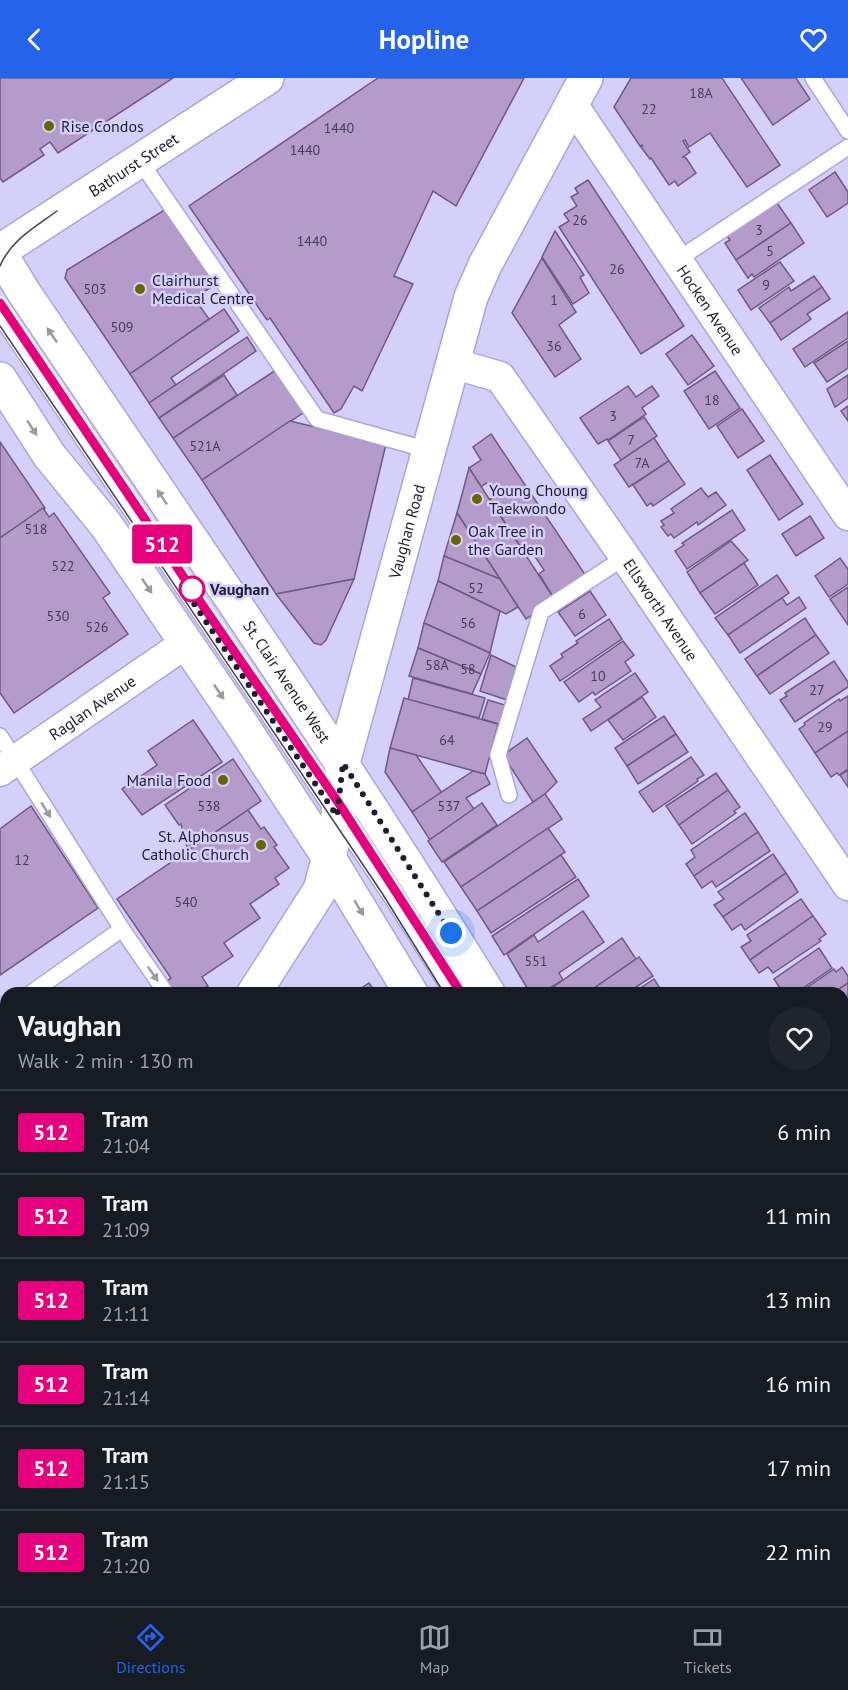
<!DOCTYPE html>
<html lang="en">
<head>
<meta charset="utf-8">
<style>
	:root { --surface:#171b24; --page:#20242c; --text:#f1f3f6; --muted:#9ea1a6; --line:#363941; --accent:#2563eb }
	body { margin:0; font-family:"PT Sans",sans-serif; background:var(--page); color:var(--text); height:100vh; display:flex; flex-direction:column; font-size:22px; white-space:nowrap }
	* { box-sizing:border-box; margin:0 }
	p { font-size:20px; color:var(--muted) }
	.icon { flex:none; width:33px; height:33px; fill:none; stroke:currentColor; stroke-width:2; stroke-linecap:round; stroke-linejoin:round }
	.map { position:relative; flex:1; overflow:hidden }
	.sheet { position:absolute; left:0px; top:909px; width:849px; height:620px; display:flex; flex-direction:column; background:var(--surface); border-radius:18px 18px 0 0; box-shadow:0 2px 4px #0004 }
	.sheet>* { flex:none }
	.badge { padding:0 12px; border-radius:4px; font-size:21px; line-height:39px }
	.you { position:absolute; width:30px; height:30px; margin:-15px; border:4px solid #fff; border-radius:50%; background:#1a73e8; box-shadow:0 0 0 9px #1a73e833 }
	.map>.badge { position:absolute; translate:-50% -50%; box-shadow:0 0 0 3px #fff }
	.round { display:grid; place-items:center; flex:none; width:63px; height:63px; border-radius:32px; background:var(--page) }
	.summary { display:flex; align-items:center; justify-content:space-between; height:102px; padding:0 18px }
	h1 { font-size:28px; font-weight:600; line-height:45px }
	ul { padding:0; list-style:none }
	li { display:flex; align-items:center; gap:18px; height:84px; padding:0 18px; border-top:2px solid var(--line) }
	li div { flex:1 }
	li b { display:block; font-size:22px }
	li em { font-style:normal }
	li .badge { min-width:66px; font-weight:700; text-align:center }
	header { display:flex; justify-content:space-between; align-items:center; height:78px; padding:0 18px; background:var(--accent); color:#fff; font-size:27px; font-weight:600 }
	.tab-bar { display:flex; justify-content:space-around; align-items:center; height:84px; border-top:2px solid var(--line); background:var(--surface); font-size:16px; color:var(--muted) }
	.tab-bar a { display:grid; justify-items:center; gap:3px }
	.tab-bar .selected { color:var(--accent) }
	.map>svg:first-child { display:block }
	.building { fill:#b49bc9; stroke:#705983; stroke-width:1.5 }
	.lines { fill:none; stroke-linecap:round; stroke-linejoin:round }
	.lane-casing { stroke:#aca6d8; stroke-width:18 }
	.street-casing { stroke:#aca6d8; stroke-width:33 }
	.secondary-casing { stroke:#aca6d8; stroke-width:36 }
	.lane { stroke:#fff; stroke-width:15 }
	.street { stroke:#fff; stroke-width:30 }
	.secondary { stroke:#fff; stroke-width:33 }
	.tram { stroke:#423f56; stroke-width:1.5 }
	.oneway { fill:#9b99a2 }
	.line-casing { stroke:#fff; stroke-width:14 }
	.line { stroke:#e6007e; stroke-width:9 }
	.walk { stroke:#201d30; stroke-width:6; stroke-dasharray:0 10.8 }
	.poi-dot { fill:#660; stroke:#d4d0f9; stroke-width:2 }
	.stop-dot { fill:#fff; stroke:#e6007e; stroke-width:3 }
	.labels { text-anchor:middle; stroke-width:5; stroke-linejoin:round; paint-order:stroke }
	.number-label { font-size:14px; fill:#453c56 }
	.poi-label { font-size:16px; fill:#201d30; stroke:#d4d0f9; text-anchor:start }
	.street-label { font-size:16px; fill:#201d30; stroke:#d4d0f9 }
	.stop-label { font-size:16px; font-weight:bold; fill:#201d30; stroke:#d4d0f9; text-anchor:start }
</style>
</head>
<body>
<header><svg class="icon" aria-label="back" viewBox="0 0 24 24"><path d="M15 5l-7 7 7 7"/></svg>Hopline<svg class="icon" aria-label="heart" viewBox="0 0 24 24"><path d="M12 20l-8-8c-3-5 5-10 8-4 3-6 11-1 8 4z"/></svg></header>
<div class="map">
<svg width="848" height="1528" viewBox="0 0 848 1528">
	<rect width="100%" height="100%" fill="#d4d0f9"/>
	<g class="building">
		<path d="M0 0H173L58 75 50 64 40 71 44 77 3 104 0 100Z"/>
		<path d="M378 0H524L456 128 433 113 394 198 413 206 362 313 354 308 341 331 334 335 270 240 267 242 189 128Z"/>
		<path d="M631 0H722L780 87 747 109 710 55 689 69 685 62 683 63 690 74 683 79 686 80 696 95 678 108 675 103 669 107 651 80 650 81 641 69 643 67 640 68 614 29Z"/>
		<path d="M741 0H796L810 21 773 47Z"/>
		<path d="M835 94 848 114V125L827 139 809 112Z"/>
		<path d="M588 102 684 248 641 276 559 149 569 143 564 136 577 128 571 119 578 115 575 110Z"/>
		<path d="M777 125 791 145 736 182 725 165 730 162 727 158Z"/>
		<path d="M171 128 221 203 194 220 209 241 130 296 65 200 67 192Z"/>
		<path d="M791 145 804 165 754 199 752 196 748 200 736 182Z"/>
		<path d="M555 153 584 197 580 199 589 215 573 226 542 179Z"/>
		<path d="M542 180 576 234 559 247 581 281 555 299 512 235Z"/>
		<path d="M780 184 794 203 751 232 738 212Z"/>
		<path d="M814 198 822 209 770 245 759 230 789 209 791 213Z"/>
		<path d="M822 209 830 221 807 236 811 241 781 262 770 245Z"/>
		<path d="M224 231 239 253 171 300 176 307 149 325 130 296Z"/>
		<path d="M848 234V260L805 289 793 271Z"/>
		<path d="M692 257 714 288 688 307 666 276Z"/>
		<path d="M247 259 256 273 159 340 149 325Z"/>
		<path d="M848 263V290L827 304 814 285Z"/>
		<path d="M279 290 306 328 303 335 202 402 173 360Z"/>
		<path d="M715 293 740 330 709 351 684 313Z"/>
		<path d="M224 297 237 317 173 360 159 340Z"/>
		<path d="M848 297V320L835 329 827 311Z"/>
		<path d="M628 308 636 319 652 308 659 318 642 330 646 336 608 362 607 361 598 366 580 340Z"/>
		<path d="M848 328V343L841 333Z"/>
		<path d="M742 331 764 363 738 380 717 348Z"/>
		<path d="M644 339 657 358 621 382 608 363Z"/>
		<path d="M290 343 386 366 354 501 276 516 202 402Z"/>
		<path d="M491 356 588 501 555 522 539 496 544 492 526 465 520 468 490 421 495 418 486 405 481 409 469 390 481 382 473 369Z"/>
		<path d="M654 360 669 383 629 409 614 387Z"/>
		<path d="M0 364 45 430 0 460Z"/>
		<path d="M770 377 803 426 779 442 747 392Z"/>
		<path d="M669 383 685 406 653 428 651 425 647 428 633 407Z"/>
		<path d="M469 390 555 522 526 541 457 435Z"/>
		<path d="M701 410 708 419 716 414 726 427 698 447 697 444 674 460 671 456 668 458 661 449 664 447 661 443 674 435 671 431Z"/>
		<path d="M43 430 49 439 54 435 110 515 103 520 128 556 14 635 0 615V460Z"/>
		<path d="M732 432 745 452 687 491 675 473 684 467 682 465Z"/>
		<path d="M457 435 500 501 444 478Z"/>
		<path d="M810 438 824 460 796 478 782 456Z"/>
		<path d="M731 463 748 482 700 515 687 494Z"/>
		<path d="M444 478 500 501 518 529 506 536 438 503Z"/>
		<path d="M840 480 848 491V506L829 519 815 498Z"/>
		<path d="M744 485 758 507 715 536 700 515Z"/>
		<path d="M777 497 789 515 728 557 715 540Z"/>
		<path d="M354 501 326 562 321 567 314 565 276 516Z"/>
		<path d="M438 503 500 533 490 575 424 545Z"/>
		<path d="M848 509V547L830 521Z"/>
		<path d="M590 513 606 537 575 558 558 534Z"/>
		<path d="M799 519 806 530 740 575 728 557 782 520 787 527Z"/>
		<path d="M805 540 816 557 757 598 745 581Z"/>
		<path d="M609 541 622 561 560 603 550 588 563 579 561 576 578 565 576 563Z"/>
		<path d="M424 545 490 575 481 596 418 570Z"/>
		<path d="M816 557 829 575 770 616 757 598Z"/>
		<path d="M623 563 634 577 625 584 631 593 595 617 593 614 579 624 564 604Z"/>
		<path d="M418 570 481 596 472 616 409 598Z"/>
		<path d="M491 577 516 589 507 622 480 613Z"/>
		<path d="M834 583 848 604V609L795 644 780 622 787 618 785 615Z"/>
		<path d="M635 595 648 614 591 653 583 641 601 629 595 622Z"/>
		<path d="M413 600 485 620 479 640 408 622Z"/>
		<path d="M848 618V653L815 675 799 651 805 647 804 645 839 621 840 623Z"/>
		<path d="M642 619 656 639 623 662 608 642Z"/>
		<path d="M404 620 498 646 485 696 390 670Z"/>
		<path d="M488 622 508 628 502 647 482 641Z"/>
		<path d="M664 638 676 656 627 688 615 670Z"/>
		<path d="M193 642 222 684 142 737 122 711 157 687 148 673Z"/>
		<path d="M848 653V691L839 697 837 695 831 699 815 675Z"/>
		<path d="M676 656 688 674 638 706 627 688Z"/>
		<path d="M527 660 557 704 545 716 533 724 503 677Z"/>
		<path d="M390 670 416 677 442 715 412 734 385 694Z"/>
		<path d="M691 679 704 697 697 701 698 703 653 734 639 714Z"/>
		<path d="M233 681 261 723 188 773 181 746 179 747 165 727Z"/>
		<path d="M848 692V709L840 697Z"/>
		<path d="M473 693 485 696 490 706 466 720 474 731 430 762 412 734Z"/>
		<path d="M716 695 728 712 679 747 666 728Z"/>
		<path d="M728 712 740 729 734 733 736 735 692 766 679 747Z"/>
		<path d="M545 716 562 741 461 809 444 784Z"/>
		<path d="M482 725 497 747 442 784 428 763Z"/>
		<path d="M31 728 98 830 0 897V751Z"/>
		<path d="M248 732 261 751 264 749 277 767 274 769 289 790 275 800 279 806 250 826 260 840 224 865 233 878 202 899 208 908 197 915H176L167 903 171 900 117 821Z"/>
		<path d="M745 735 758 754 694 798 686 786 695 779 691 772Z"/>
		<path d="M548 750 565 774 477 833 461 809Z"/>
		<path d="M758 754 770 773 716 809 712 803 702 810 694 798Z"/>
		<path d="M773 776 786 795 723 839 714 827 724 821 718 814Z"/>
		<path d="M561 777 576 799 491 855 477 833Z"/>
		<path d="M786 795 798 814 745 852 741 846 732 852 723 839Z"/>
		<path d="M578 801 589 818 504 877 492 858Z"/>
		<path d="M801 821 813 838 750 882 741 869 751 863 747 857Z"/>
		<path d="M583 833 604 864 559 895 563 902 542 915H530L507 876 534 857 538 864Z"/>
		<path d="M813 838 826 856 819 861 821 863 773 895 768 889 759 895 750 882Z"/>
		<path d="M622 860 636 881 587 915H545Z"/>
		<path d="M819 870 832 890 796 915H783L774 901Z"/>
		<path d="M639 879 653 898 627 915H587Z"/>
		<path d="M842 889 848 898V905L833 915H804L805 911 834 891 836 894Z"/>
		<path d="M654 901 663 915H633Z"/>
		<path d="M369 905 376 915H354Z"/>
		<path d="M848 905V936L843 940V915H833Z"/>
		<path d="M848 941V979L843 982V944Z"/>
		<path d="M6 996V1117L0 1121V1001Z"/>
		<path d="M843 1195 848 1202V1244L843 1248Z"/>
		<path d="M6 1249V1345L0 1336V1253Z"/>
		<path d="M846 1257 848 1260V1307L843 1310V1259Z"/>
		<path d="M847 1316 848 1368 843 1372V1319Z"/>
		<path d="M848 1383V1411L843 1404V1386Z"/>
		<path d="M102 1522H137L141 1528H106Z"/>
		<path d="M141 1522H167L170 1528H145Z"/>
		<path d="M167 1522H188L191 1528H170Z"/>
		<path d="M190 1522H216V1523L208 1528H194Z"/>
		<path d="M442 1522 446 1528H414L411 1523Z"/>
		<path d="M446 1522H472L473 1528H450Z"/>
		<path d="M473 1522H499L503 1528H482Z"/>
		<path d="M499 1522H517L509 1528H503Z"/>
		<path d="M657 1522H717L709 1528H661Z"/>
		<path d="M731 1522H758L761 1528H723Z"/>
	</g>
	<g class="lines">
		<defs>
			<g id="lane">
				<path d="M813 0 848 53"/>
				<path d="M140 83 317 341 428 372"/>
				<path d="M677 182 848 69"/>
				<path d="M0 238 394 823 452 915"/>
				<path d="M0 658 122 851 166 915"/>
				<path d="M509 717 498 677 541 534 625 479"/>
				<path d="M31 915 122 851"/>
				<path d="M0 937 6 933"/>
				<path d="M0 1474 6 1470"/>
				<path d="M606 1522 610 1528"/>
			</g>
			<g id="street">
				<path id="s1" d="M572 26 848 437"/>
				<path id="s2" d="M452 285 500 299 625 479 848 807"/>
				<path id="s3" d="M0 693 186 565"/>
				<path d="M299 1528 307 1522"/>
			</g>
			<g id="secondary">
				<path id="s4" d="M0 173 267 0"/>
				<path id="s5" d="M0 175 23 213C180 446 341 676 488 915"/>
				<path d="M0 301 49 377 106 447 244 650 329 780 411 915"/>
				<path id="s6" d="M254 915 320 812 337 748 343 685 471 219 485 187 586 0"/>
				<path d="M0 1194 6 1190"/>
				<path d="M843 1472 848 1479"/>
				<path d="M801 1522 804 1528"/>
			</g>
		</defs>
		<use href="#lane" class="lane-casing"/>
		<use href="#street" class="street-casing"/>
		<use href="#secondary" class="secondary-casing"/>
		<use href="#lane" class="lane"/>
		<use href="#street" class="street"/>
		<use href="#secondary" class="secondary"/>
		<g class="tram">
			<path d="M0 188C11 162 35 149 57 133"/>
			<path d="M0 225 192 511 338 725 461 915"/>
			<path d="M0 248 382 815 444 915"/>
			<path d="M843 1514 848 1522"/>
			<path d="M832 1522 835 1528"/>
		</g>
	</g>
	<defs><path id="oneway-solid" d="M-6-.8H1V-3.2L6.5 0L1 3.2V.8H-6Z" transform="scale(1.5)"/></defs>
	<g class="oneway">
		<use href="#oneway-solid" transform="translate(52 257) rotate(-124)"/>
		<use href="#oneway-solid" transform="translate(32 350) rotate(57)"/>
		<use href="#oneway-solid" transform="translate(162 419) rotate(-124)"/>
		<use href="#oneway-solid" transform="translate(147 508) rotate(56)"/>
		<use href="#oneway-solid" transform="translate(219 614) rotate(56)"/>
		<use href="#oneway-solid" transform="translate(46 732) rotate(58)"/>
		<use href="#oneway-solid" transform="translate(359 830) rotate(59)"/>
		<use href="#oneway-solid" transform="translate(153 896) rotate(55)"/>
	</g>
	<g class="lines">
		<defs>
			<path id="line" d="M0 225 203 528 338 724 461 915"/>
		</defs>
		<use href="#line" class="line-casing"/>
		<use href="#line" class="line"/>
		<path class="walk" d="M192 511 186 514 337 738 343 685 451 855"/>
	</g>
	<g class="poi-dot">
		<circle cx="49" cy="48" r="6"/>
		<circle cx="140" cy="211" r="6"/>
		<circle cx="477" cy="421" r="6"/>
		<circle cx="456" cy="462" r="6"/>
		<circle cx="223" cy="702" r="6"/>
		<circle cx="261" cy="767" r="6"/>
	</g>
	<circle class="stop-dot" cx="192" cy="511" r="12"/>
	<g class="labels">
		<g class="number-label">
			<text x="701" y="20">18A</text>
			<text x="649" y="36">22</text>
			<text x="339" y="55">1440</text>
			<text x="305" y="77">1440</text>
			<text x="580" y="147">26</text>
			<text x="759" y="157">3</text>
			<text x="312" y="168">1440</text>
			<text x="770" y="178">5</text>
			<text x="617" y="196">26</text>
			<text x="766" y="212">9</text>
			<text x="95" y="216">503</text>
			<text x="554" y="227">1</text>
			<text x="122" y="254">509</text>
			<text x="554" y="273">36</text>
			<text x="712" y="327">18</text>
			<text x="613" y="343">3</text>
			<text x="631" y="367">7</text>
			<text x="205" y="373">521A</text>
			<text x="642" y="390">7A</text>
			<text x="36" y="456">518</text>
			<text x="63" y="493">522</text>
			<text x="476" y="515">52</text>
			<text x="582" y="541">6</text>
			<text x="58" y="543">530</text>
			<text x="468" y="550">56</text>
			<text x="97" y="554">526</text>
			<text x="437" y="592">58A</text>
			<text x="468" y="596">58</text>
			<text x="598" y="603">10</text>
			<text x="817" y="617">27</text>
			<text x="825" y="654">29</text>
			<text x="447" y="667">64</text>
			<text x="209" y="733">538</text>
			<text x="449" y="733">537</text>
			<text x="22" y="787">12</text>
			<text x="186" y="829">540</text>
			<text x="536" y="888">551</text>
		</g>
		<g class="poi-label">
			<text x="61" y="54">Rise Condos</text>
			<text x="152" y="208">Clairhurst<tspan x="152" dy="18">Medical Centre</tspan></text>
			<text x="489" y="418">Young Choung<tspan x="489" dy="18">Taekwondo</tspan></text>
			<text x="468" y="459">Oak Tree in<tspan x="468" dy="18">the Garden</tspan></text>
			<text x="211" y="708" text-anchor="end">Manila Food</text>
			<text x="249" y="764" text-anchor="end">St. Alphonsus<tspan x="249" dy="18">Catholic Church</tspan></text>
		</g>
		<g class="street-label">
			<text dy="6" stroke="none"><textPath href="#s4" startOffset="159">Bathurst Street</textPath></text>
			<text dy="6" stroke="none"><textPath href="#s1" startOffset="248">Hocken Avenue</textPath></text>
			<text dy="6" stroke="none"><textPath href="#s6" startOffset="492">Vaughan Road</textPath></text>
			<text dy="6" stroke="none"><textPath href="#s2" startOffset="333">Ellsworth Avenue</textPath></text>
			<text dy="6" stroke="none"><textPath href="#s5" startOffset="516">St. Clair Avenue West</textPath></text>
			<text dy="6" stroke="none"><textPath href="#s3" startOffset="112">Raglan Avenue</textPath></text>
		</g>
		<g class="stop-label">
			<text x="210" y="517">Vaughan</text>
		</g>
	</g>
</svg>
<div class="you" style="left:451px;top:855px"></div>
<b class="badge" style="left:162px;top:466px;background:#e6007e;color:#fff">512</b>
<section class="sheet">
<div class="summary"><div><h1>Vaughan</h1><p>Walk · 2 min · 130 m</p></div><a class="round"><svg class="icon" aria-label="heart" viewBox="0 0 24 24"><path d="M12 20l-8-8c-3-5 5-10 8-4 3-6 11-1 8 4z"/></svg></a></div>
<ul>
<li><span class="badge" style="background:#e6007e;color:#fff">512</span><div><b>Tram</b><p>21:04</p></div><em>6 min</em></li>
<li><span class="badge" style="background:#e6007e;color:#fff">512</span><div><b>Tram</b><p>21:09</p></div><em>11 min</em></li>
<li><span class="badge" style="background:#e6007e;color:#fff">512</span><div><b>Tram</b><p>21:11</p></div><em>13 min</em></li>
<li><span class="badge" style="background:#e6007e;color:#fff">512</span><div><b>Tram</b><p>21:14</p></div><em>16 min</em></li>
<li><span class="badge" style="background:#e6007e;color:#fff">512</span><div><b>Tram</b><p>21:15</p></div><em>17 min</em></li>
<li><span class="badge" style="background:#e6007e;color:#fff">512</span><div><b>Tram</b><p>21:20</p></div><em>22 min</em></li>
</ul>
</section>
</div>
<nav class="tab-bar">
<a class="selected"><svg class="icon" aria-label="directions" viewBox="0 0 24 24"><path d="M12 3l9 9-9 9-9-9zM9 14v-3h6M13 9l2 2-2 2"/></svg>Directions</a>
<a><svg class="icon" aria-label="map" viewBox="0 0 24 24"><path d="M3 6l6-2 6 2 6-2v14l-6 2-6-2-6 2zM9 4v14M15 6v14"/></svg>Map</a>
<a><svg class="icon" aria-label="tickets" viewBox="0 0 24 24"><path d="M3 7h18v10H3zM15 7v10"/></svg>Tickets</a>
</nav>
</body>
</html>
